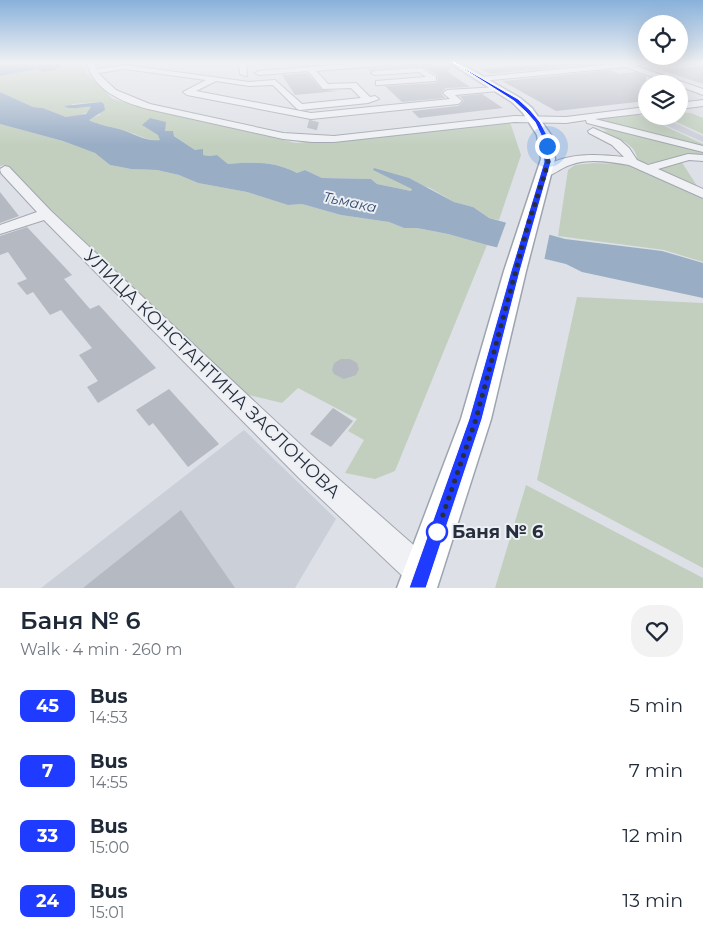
<!DOCTYPE html>
<html lang="en">
<head>
<meta charset="utf-8">
<style>
	:root { --surface:#fff; --page:#f2f2f3; --text:#1f2937; --muted:#747a83 }
	body { margin:0; font-family:Montserrat,sans-serif; background:var(--page); color:var(--text); height:100vh; display:flex; flex-direction:column; font-size:19px; white-space:nowrap }
	* { box-sizing:border-box; margin:0 }
	p { font-size:16px; color:var(--muted) }
	.icon { flex:none; width:28px; height:28px; fill:none; stroke:currentColor; stroke-width:2; stroke-linecap:round; stroke-linejoin:round }
	.map { position:relative; height:588px; overflow:hidden }
	.details { display:flex; flex-direction:column; background:var(--surface); flex:1 }
	.details>* { flex:none }
	.badge { padding:0 10px; border-radius:8px; font-size:18px; line-height:32px }
	.controls { position:absolute; left:638px; top:15px; display:grid; gap:10px }
	.controls a { display:grid; place-items:center; width:50px; height:50px; border-radius:50%; background:var(--surface); box-shadow:0 5px 20px #0002; font-size:25px }
	.you { position:absolute; width:25px; height:25px; margin:-12px; border:4px solid #fff; border-radius:50%; background:#1a73e8; box-shadow:0 0 0 8px #1a73e833 }
	.map>.badge { position:absolute; translate:-50% -50%; box-shadow:0 0 0 2px #fff }
	.round { display:grid; place-items:center; flex:none; width:52px; height:52px; border-radius:20px; background:var(--page) }
	.summary { display:flex; align-items:center; justify-content:space-between; height:85px; padding:0 20px }
	h1 { font-size:24px; font-weight:600; line-height:38px }
	ul { padding:0; list-style:none }
	li { display:flex; align-items:center; gap:15px; height:65px; padding:0 20px }
	li div { flex:1 }
	li b { display:block; font-size:19px }
	li em { font-style:normal }
	li .badge { min-width:55px; font-weight:700; text-align:center }
	.map>svg:first-child { display:block }
	.built { fill:#cbcfd8 }
	.green { fill:#c2cfbe }
	.water { fill:#99adc5 }
	.pier { fill:#dde0e6 }
	.building { fill:#b4b9c2 }
	.lines { fill:none; stroke-linecap:round; stroke-linejoin:round }
	.minor-tunnel { stroke:#b9bcc4; stroke-width:10; stroke-dasharray:10 5; stroke-linecap:butt }
	.minor-casing { stroke:#a3a7b0; stroke-width:2 }
	.major-casing { stroke:#9da4b1; stroke-width:3 }
	.minor { fill:#eff1f5; fill-rule:evenodd }
	.major { fill:#fff; fill-rule:evenodd }
	.line { fill:#1f3bff; stroke:#fff }
	.walk { stroke:#272e3c; stroke-width:5; stroke-dasharray:0 9 }
	.stop-dot { fill:#fff; stroke:#1f3bff; stroke-width:2.5 }
	.labels { text-anchor:middle; stroke-width:4; stroke-linejoin:round; paint-order:stroke }
	.far-water-label { font-size:14px; font-style:italic; fill:#344c6d; stroke:#eceff4 }
	.near-street-label { font-size:18px; fill:#272e3c; stroke:#eceff4 }
	.near-stop-label { font-size:18px; font-weight:bold; fill:#272e3c; stroke:#eceff4; text-anchor:start }
</style>
</head>
<body>
<div class="map">
<svg width="703" height="588" viewBox="0 0 703 588">
	<rect width="100%" height="100%" fill="#dde0e6"/>
	<g class="built">
		<path d="M660 116 703 136V142L647 117Z"/>
		<path d="M244 430 336 519 295 588H41Z"/>
	</g>
	<g class="green">
		<path d="M59 63H84L86 73 113 99 141 107 296 143 510 122 521 155 499 220 489 218 473 207 454 202 430 188 373 170 413 188 411 191 377 184 371 179 322 178 305 170 297 173C274 161 253 162 228 164L217 155 209 156 202 155 169 132 143 125 159 135 161 141C145 141 134 132 119 129 108 126 98 125 88 119L100 115 101 102 72 104 71 109 80 106 91 107 90 111 76 117H66L43 108 33 107 0 92V76L36 69 44 72 55 70 63 64Z"/>
		<path d="M679 112 691 113 703 118V134L663 116H679Z"/>
		<path d="M635 114 643 116 703 144V147L591 119Z"/>
		<path d="M0 124 63 141 95 153 110 165 131 169 157 170 179 175 198 183 247 192 288 205 302 204 341 215 389 222 404 228H417L448 234 487 245 395 471 375 479 345 473 364 440 348 431 357 419 298 388 282 403 245 394 4 165 0 166Z"/>
		<path d="M591 124 703 150V156L645 164 637 161C638 143 615 138 601 132L607 131Z"/>
		<path d="M681 161 701 192 650 169Z"/>
		<path d="M594 163 635 165 703 196V262L664 250 558 236 568 170 575 165Z"/>
		<path d="M577 297 703 303V568L537 480Z"/>
		<path d="M526 485 703 578V588H495Z"/>
	</g>
	<g class="water">
		<path d="M0 63H59L63 65 55 70 44 72 36 69 0 76Z"/>
		<path d="M0 92 33 107 43 108 66 117 86 114 91 107C82 106 71 111 64 106L101 102 104 104 105 110 89 120C99 125 108 126 119 129 134 133 145 142 160 140L158 135 142 125 150 118 166 122 165 131H173L174 136 195 150 203 149V155L209 156 217 155 228 164C253 162 274 161 297 173L305 170 322 178 371 179 377 184 411 191 412 189 373 170 374 168 409 178 454 202 473 207 489 218 565 239 662 251 703 263V298L582 272 566 264 487 245 448 234 417 228H404L389 222 341 215 302 204 288 205 247 192 198 183 179 175 157 170 131 169 110 165 95 153 63 141 0 124Z"/>
	</g>
	<path class="pier" d="M507 220 550 232 544 261 496 250Z"/>
	<g class="building">
		<path d="M429 63 439 67 451 66 448 72 470 87 446 88 441 93 445 98 402 102 385 86 436 83 438 81 437 75 421 66 375 69 370 71 368 69Z"/>
		<path d="M553 63 594 64 490 74 480 69Z"/>
		<path d="M703 66V84L661 70Z"/>
		<path d="M610 70 619 74 635 72 646 76V101L556 111 502 81Z"/>
		<path d="M307 73 322 90 338 91 295 95 282 75Z"/>
		<path d="M482 94 503 108 419 118 412 111 458 106 464 101 460 96Z"/>
		<path d="M0 192 19 216 0 223Z"/>
		<path d="M27 227 72 275 64 279 90 309 99 305 156 368 98 403 87 387 98 381 79 355 92 348 61 310 50 315 33 292 27 295 17 283 27 279 8 252 0 255V236Z"/>
		<path d="M341 359H350L357 363 359 369 356 375 344 379 334 374 332 370 334 363Z"/>
		<path d="M169 389 219 444 188 467 153 423 149 426 136 410Z"/>
		<path d="M333 408 353 421 331 447 310 434Z"/>
		<path d="M181 510 235 588H83Z"/>
	</g>
	<g class="lines">
		<path class="minor-tunnel" d="M312 129 314 121"/>
		<defs>
			<g id="minor">
				<path d="M87 63H94L96 69 125 65 249 82 275 80 302 104 361 98 351 88 323 89 308 71 259 75 255 73 259 71 363 63H393L390 65 316 71 328 84 356 83 370 97 375 96 379 99 368 103 300 110 297 109 273 85 249 86 216 81 196 91 311 113 450 99 443 93 447 90 498 87 502 89 498 91 455 95 462 101 458 104 311 119 187 95 183 92 206 80 125 69 98 73 116 90 150 104 283 133 334 136 514 116 566 117 646 107V113L595 119 703 146V152L587 123 586 120 566 123 514 122 334 142H312L283 139 148 109C121 102 94 90 87 63Z"/>
				<path d="M239 63H246L247 76 240 74Z"/>
				<path d="M623 63H647L636 66 703 89V95L679 86V84H672L626 67 481 81 477 79 481 77Z"/>
				<path d="M421 68 436 77V81L379 85H376V81L426 77 419 72 375 75 371 73 375 71Z"/>
				<path d="M703 100V106L679 109V103Z"/>
				<path d="M593 128 620 140 629 148 637 160 648 165 688 154 703 155V161L689 160 658 169 703 189V198L629 165C610 162 589 158 570 165 560 168 551 178 541 176L539 173C558 151 598 154 624 157L612 145 589 133 588 131Z"/>
				<path d="M5 166 9 167 51 211 317 460 434 563 438 574 434 585 426 588 412 585 299 478 44 220 0 234V225L37 212 1 173 0 169Z"/>
			</g>
			<path id="major" d="M450 63H460L520 98 532 108 551 135 555 159 526 271 491 419 437 588H397L461 419 504 271 541 159 537 135 523 113 512 102Z"/>
		</defs>
		<use href="#minor" class="minor-casing"/>
		<use href="#major" class="major-casing"/>
		<use href="#minor" class="minor"/>
		<use href="#major" class="major"/>
	</g>
	<linearGradient id="sky" x2="0" y2="1"><stop stop-color="#88b1da"/><stop offset="0.43" stop-color="#f0f1f4"/><stop offset="1" stop-color="#f0f1f4" stop-opacity="0"/></linearGradient>
	<rect width="703" height="145" fill="url(#sky)"/>
	<path class="line" d="M453 62 518 99 530 110 540 122 548 137 551 162 520 271 482 419 426 588H409L469 419 511 271 544 162 542 137 535 122 526 112 514 101Z"/>
	<g class="lines">
		<path class="walk" d="M437 532 476 419 528 225 545 173 548 162 547 146"/>
	</g>
	<circle class="stop-dot" cx="437" cy="532" r="10"/>
	<g class="labels">
		<g class="far-water-label">
			<text transform="translate(350 202) rotate(12)" y="5">Тьмака</text>
		</g>
		<g class="near-street-label">
			<text transform="translate(212 374) rotate(44)" y="6">УЛИЦА КОНСТАНТИНА ЗАСЛОНОВА</text>
		</g>
		<g class="near-stop-label">
			<text x="452" y="538">Баня № 6</text>
		</g>
	</g>
</svg>
<div class="controls">
<a><svg class="icon" aria-label="locate" viewBox="0 0 24 24"><circle cx="12" cy="12" r="6"/><path d="M12 2v4M12 18v4M2 12h4M18 12h4"/></svg></a>
<a><svg class="icon" aria-label="layers" viewBox="0 0 24 24"><path d="M12 4l9 5-9 5-9-5zM3 14l9 5 9-5"/></svg></a>
</div>
<div class="you" style="left:547px;top:146px"></div>
</div>
<section class="details">
<div class="summary"><div><h1>Баня № 6</h1><p>Walk · 4 min · 260 m</p></div><a class="round"><svg class="icon" aria-label="heart" viewBox="0 0 24 24"><path d="M12 20l-8-8c-3-5 5-10 8-4 3-6 11-1 8 4z"/></svg></a></div>
<ul>
<li><span class="badge" style="background:#1f3bff;color:#fff">45</span><div><b>Bus</b><p>14:53</p></div><em>5 min</em></li>
<li><span class="badge" style="background:#1f3bff;color:#fff">7</span><div><b>Bus</b><p>14:55</p></div><em>7 min</em></li>
<li><span class="badge" style="background:#1f3bff;color:#fff">33</span><div><b>Bus</b><p>15:00</p></div><em>12 min</em></li>
<li><span class="badge" style="background:#1f3bff;color:#fff">24</span><div><b>Bus</b><p>15:01</p></div><em>13 min</em></li>
</ul>
</section>
</body>
</html>
